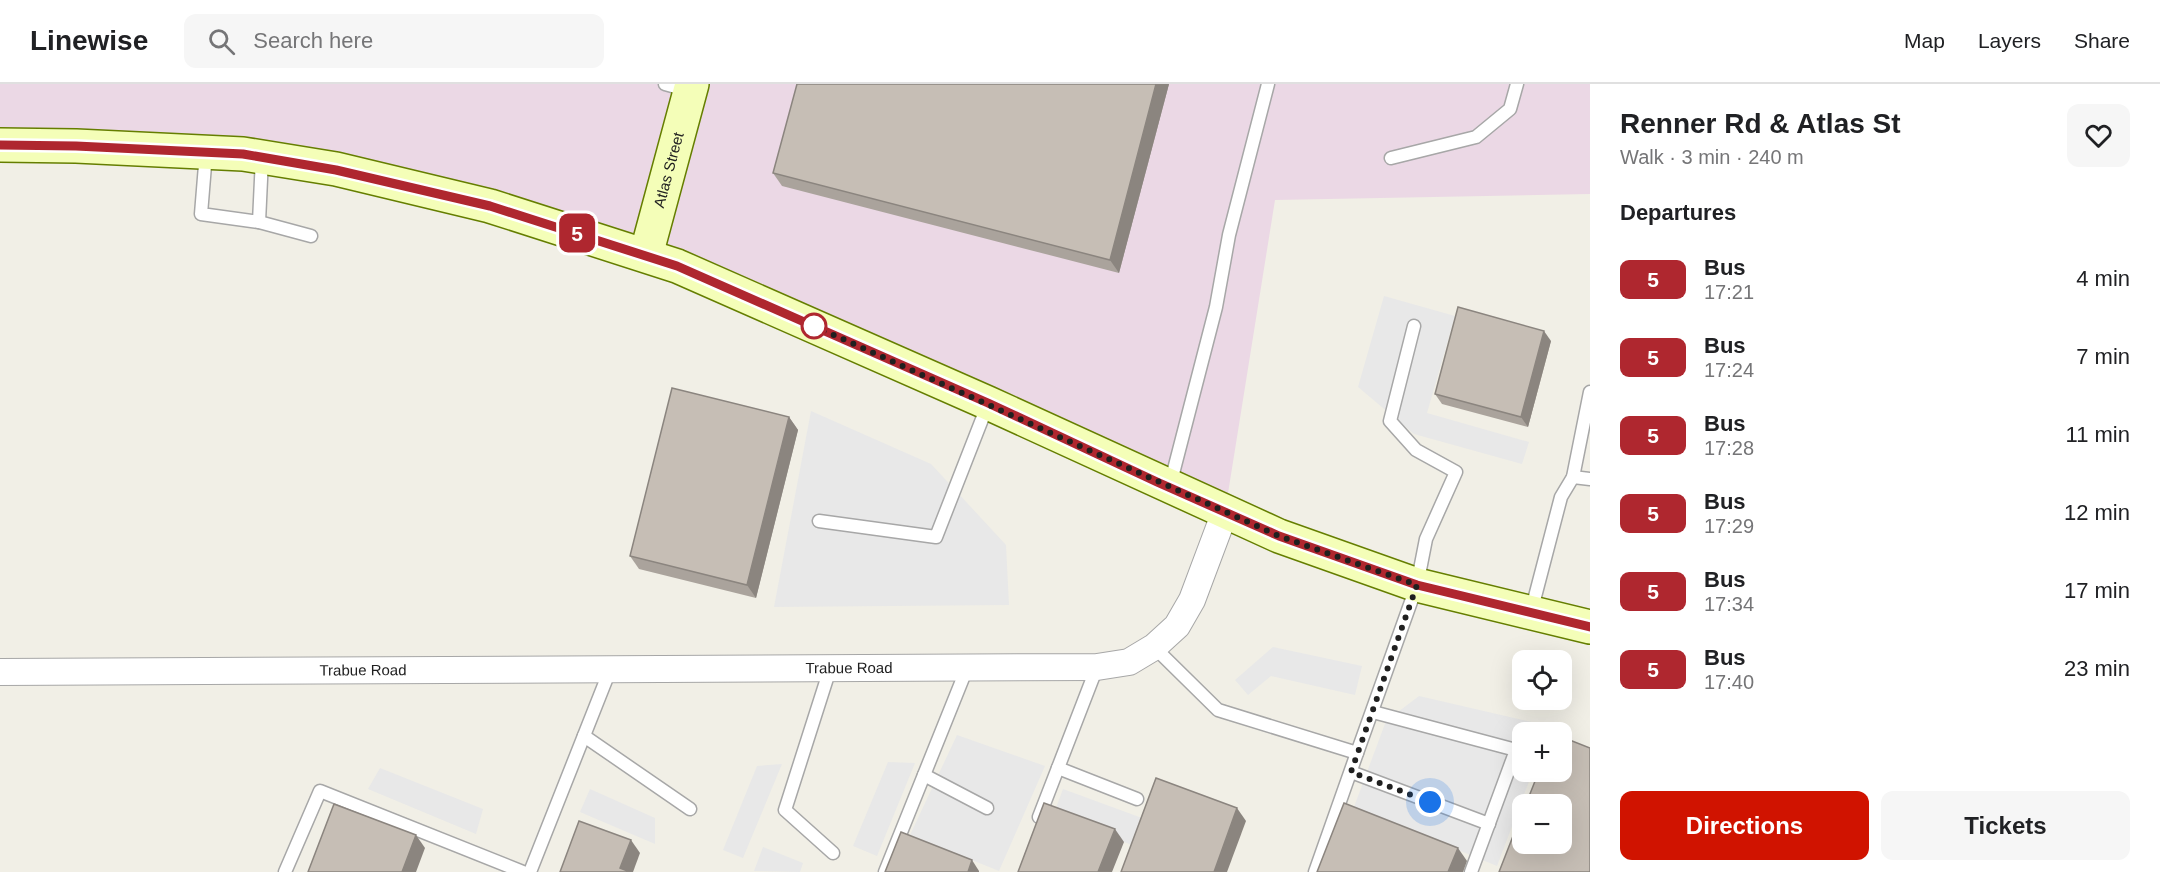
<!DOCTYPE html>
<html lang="en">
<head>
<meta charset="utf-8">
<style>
	:root { --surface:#fff; --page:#f6f6f6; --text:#202124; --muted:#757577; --line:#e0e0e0; --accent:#d01300 }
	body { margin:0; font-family:Helvetica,sans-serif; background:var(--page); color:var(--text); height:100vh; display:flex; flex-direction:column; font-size:22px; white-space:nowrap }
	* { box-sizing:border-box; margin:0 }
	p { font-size:20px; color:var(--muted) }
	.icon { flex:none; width:33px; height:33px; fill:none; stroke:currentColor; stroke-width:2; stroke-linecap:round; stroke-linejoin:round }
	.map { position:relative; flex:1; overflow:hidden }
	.drawer { display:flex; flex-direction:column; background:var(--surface); width:570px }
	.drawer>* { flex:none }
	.badge { padding:0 12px; border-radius:9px; font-size:21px; line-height:39px }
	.fabs { position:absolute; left:1512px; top:566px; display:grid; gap:12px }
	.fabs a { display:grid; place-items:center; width:60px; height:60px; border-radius:12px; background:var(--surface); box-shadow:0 6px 24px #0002; font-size:30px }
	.you { position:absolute; width:30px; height:30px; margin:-15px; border:4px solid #fff; border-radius:50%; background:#1a73e8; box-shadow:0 0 0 9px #1a73e833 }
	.map>.badge { position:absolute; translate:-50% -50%; box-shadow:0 0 0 3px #fff }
	h2 { padding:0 30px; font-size:22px; line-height:54px }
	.round { display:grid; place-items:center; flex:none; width:63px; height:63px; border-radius:12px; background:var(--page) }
	.head { display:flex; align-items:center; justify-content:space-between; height:102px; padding:0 30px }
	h1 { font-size:28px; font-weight:600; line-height:45px }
	.action { display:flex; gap:12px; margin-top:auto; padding:12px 30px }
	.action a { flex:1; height:69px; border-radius:12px; background:var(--accent); color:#fff; font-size:24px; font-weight:600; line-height:69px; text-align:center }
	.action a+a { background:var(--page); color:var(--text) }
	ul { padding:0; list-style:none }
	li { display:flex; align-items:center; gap:18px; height:78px; padding:0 30px }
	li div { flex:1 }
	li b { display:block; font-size:22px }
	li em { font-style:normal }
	li .badge { min-width:66px; font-weight:700; text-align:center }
	header { display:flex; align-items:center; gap:36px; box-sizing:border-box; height:84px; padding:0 30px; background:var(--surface); border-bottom:2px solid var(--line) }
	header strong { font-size:28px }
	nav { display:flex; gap:33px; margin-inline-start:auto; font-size:21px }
	.search { width:420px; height:54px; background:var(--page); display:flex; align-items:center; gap:15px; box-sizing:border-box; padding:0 21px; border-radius:12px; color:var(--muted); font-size:22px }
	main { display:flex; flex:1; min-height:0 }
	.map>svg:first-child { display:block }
	.industrial { fill:#ebd8e5 }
	.parking { fill:#e8e8e8 }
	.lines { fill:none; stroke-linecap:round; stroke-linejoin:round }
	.lane-casing { stroke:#a7a7a7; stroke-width:15 }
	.street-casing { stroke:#a7a7a7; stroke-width:28 }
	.secondary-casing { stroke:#657e00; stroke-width:36 }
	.lane { stroke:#fff; stroke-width:12 }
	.street { stroke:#fff; stroke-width:26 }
	.secondary { stroke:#f4feb8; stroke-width:33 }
	.wall { fill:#aaa39c }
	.shaded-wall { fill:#8b857f }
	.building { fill:#c6beb5; stroke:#8b857f; stroke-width:1.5 }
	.line-casing { stroke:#fff; stroke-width:14 }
	.line { stroke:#af272f; stroke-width:9 }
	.walk { stroke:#202020; stroke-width:6; stroke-dasharray:0 10.8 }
	.stop-dot { fill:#fff; stroke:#af272f; stroke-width:3 }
	.labels { text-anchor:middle; stroke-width:4.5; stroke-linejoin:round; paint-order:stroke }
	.street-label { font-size:15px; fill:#202020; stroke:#fff }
</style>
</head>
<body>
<header>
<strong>Linewise</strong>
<div class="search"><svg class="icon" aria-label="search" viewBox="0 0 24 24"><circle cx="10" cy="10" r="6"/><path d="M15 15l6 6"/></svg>Search here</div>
<nav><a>Map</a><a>Layers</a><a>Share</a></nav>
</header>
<main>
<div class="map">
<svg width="1590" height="788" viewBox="0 0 1590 788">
	<rect width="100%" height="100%" fill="#f1efe6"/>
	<path class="industrial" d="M0 0H1590V110L1275 116 1225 428 834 251 336 85 0 61Z"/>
	<g class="parking">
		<path d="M1384 212 1455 232 1427 329 1529 358 1522 380 1414 350 1358 303Z"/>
		<path d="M811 327 931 380 1006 461 1009 521 774 523Z"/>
		<path d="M1273 563 1362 582 1355 611 1271 592 1248 611 1235 596Z"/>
		<path d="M1419 612 1549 642 1547 648H1522V687H1533L1497 782 1354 723 1386 637Z"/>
		<path d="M957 651 1045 682 999 787 910 751Z"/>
		<path d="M888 678 915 679 877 772 853 762Z"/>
		<path d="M782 680 743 774 723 766 757 682Z"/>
		<path d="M380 684 483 725 476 750 368 705Z"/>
		<path d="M590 705 655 734V760L580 728Z"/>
		<path d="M1063 705 1142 734 1132 761 1053 732Z"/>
		<path d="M763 763 803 779 800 788 754 787Z"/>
	</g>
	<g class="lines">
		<defs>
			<g id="lane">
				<path d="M665 0 690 7"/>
				<path d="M206 69 201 130 259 138 262 74"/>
				<path d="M1391 74 1476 53 1510 25 1517 0"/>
				<path d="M259 138 311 152"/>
				<path d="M1573 393 1590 395"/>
				<path d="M1170 401 1216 223 1229 151 1268 0"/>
				<path d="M819 437 936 453 988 320"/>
				<path d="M1531 528 1561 413 1573 393 1590 308"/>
				<path d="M1154 563 1218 626 1357 669 1417 501 1426 455 1456 388 1416 366 1390 337 1414 242"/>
				<path d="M830 585 785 726 833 769"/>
				<path d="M1373 628 1516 666 1471 788"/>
				<path d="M584 652 690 725"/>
				<path d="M1058 684 1137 715"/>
				<path d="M1351 688 1489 740"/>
				<path d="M924 691 987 724"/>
				<path d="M1039 733 1097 583"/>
				<path d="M285 788 320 707 523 788"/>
				<path d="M530 788 610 586"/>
				<path d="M885 788 967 584"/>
				<path d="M1315 788 1357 669"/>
			</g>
			<g id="street">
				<path id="s1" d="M0 588 1097 583 1129 578 1154 563 1177 542 1192 516 1225 428"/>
			</g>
			<g id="secondary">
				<path d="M0 61 76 62 243 70 336 85 490 122 677 182 988 319 1279 452 1417 501 1590 543"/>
				<path id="s2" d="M646 171 692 0"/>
			</g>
		</defs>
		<use href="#lane" class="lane-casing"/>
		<use href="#street" class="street-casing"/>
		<use href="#secondary" class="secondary-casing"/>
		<use href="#lane" class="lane"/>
		<use href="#street" class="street"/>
		<use href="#secondary" class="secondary"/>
	</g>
	<g class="wall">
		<path d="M797 0H1169L1119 189 782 102 773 89Z"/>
		<path d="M1551 257 1528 343 1442 320 1435 310Z"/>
		<path d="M789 333 798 346 756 514 639 485 630 472Z"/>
	</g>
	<g class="shaded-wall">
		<path d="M1156 0H1169L1119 189 1110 176Z"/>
		<path d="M1544 247 1551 257 1528 343 1521 333Z"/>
		<path d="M789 333 798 346 756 514 747 501Z"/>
		<path d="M1237 724 1246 737 1227 788H1214Z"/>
		<path d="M1115 745 1124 758 1112 788H1098Z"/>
		<path d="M416 751 425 764 416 788H402Z"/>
		<path d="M631 756 640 769 633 788H623L620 784Z"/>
		<path d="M1458 764 1467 777 1463 788H1448Z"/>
		<path d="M972 776 979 787V788H968Z"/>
	</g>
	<g class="building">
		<path d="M797 0H1156L1110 176 773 89Z"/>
		<path d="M1458 223 1544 247 1521 333 1435 310Z"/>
		<path d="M672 304 789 333 747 501 630 472Z"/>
		<path d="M1562 653 1590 664V788H1499L1522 729V759H1562V720H1526L1539 687H1562Z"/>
		<path d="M1156 694 1237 724 1214 788H1121Z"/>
		<path d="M1044 719 1115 745 1098 788H1018Z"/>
		<path d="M1344 719 1458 764 1448 788H1317Z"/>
		<path d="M334 720 416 751 402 788H308Z"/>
		<path d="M579 737 631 756 620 784 630 788H560Z"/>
		<path d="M901 748 972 776 968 788H885Z"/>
	</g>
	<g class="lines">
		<defs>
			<path id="line" d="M0 61 76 62 243 70 336 86 490 122 677 182 988 319 1157 398 1279 452 1417 501 1590 543"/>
		</defs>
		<use href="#line" class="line-casing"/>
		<use href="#line" class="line"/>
		<path class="walk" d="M814 242 1279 452 1417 501 1351 688 1430 718"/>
	</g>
	<circle class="stop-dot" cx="814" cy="242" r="12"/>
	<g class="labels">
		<g class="street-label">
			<text dy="5" stroke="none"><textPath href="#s2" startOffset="88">Atlas Street</textPath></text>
			<text dy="5" stroke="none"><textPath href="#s1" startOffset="849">Trabue Road</textPath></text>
			<text dy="5" stroke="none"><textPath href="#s1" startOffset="363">Trabue Road</textPath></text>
		</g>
	</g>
</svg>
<div class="fabs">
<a><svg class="icon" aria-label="locate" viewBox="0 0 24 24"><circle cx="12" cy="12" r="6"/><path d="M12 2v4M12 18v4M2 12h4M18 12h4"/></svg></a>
<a>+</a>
<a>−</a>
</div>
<div class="you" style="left:1430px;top:718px"></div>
<b class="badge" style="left:577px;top:149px;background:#af272f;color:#fff">5</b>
</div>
<section class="drawer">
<div class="head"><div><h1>Renner Rd &amp; Atlas St</h1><p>Walk · 3 min · 240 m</p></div><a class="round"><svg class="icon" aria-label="heart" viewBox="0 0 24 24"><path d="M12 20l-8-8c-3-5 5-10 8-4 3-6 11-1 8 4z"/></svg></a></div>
<h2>Departures</h2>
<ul>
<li><span class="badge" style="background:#af272f;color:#fff">5</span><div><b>Bus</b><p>17:21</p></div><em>4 min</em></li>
<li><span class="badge" style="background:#af272f;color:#fff">5</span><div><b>Bus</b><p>17:24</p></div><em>7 min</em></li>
<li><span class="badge" style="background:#af272f;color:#fff">5</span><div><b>Bus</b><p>17:28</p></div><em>11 min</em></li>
<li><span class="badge" style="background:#af272f;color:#fff">5</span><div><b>Bus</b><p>17:29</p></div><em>12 min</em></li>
<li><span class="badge" style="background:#af272f;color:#fff">5</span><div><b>Bus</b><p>17:34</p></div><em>17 min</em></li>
<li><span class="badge" style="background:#af272f;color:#fff">5</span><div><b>Bus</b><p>17:40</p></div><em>23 min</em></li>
</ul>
<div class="action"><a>Directions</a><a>Tickets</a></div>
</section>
</main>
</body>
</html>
